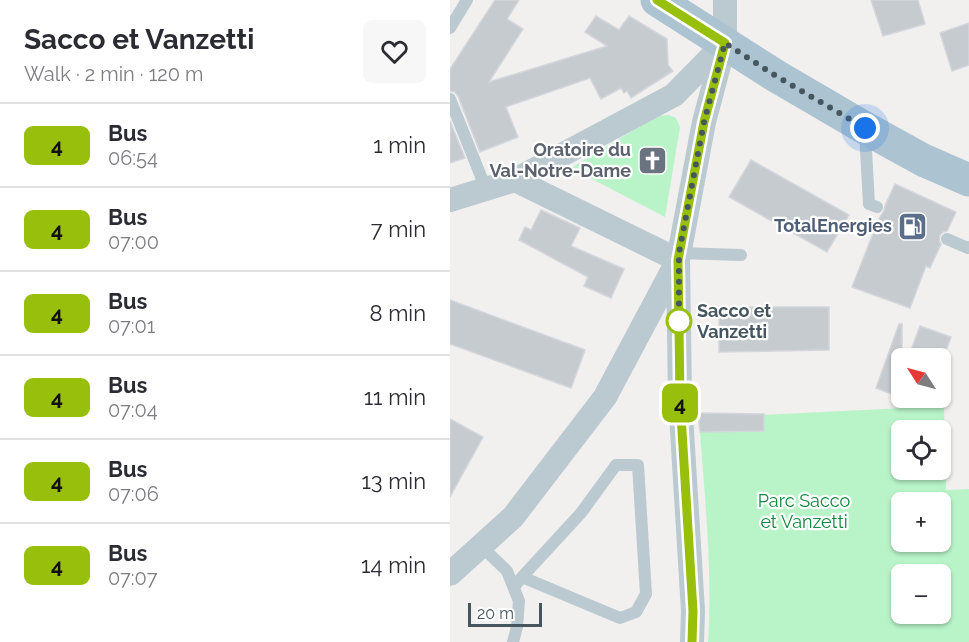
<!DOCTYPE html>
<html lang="en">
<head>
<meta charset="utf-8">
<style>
	:root { --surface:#fff; --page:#f7f7f7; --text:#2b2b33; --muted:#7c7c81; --line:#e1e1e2 }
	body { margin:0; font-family:Raleway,sans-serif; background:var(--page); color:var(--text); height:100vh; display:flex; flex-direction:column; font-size:22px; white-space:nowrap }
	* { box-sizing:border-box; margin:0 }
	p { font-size:20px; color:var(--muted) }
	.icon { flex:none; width:33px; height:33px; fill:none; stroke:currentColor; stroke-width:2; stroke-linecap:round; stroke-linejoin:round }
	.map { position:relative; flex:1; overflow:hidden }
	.sheet { display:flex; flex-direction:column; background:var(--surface); width:450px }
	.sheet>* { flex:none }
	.badge { padding:0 12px; border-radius:9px; font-size:21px; line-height:39px }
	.needle { width:39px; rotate:306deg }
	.controls { position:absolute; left:441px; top:348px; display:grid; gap:12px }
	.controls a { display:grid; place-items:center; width:60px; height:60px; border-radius:9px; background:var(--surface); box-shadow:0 2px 4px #0004; font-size:30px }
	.scale { position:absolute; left:18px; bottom:15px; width:74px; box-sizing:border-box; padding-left:6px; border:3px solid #45565f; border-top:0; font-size:16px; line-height:21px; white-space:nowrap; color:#45565f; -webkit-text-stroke:4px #fff; paint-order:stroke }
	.you { position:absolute; width:30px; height:30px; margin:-15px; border:4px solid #fff; border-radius:50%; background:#1a73e8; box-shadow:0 0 0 9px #1a73e833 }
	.map>.badge { position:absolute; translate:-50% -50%; box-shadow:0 0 0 3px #fff }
	.round { display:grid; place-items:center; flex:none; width:63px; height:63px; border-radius:9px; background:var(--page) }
	.overview { display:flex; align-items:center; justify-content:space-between; height:102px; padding:0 24px }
	h1 { font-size:28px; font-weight:700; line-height:45px }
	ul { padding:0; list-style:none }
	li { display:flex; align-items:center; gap:18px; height:84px; padding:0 24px; border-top:2px solid var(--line) }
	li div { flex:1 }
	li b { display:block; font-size:22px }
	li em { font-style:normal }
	li .badge { min-width:66px; font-weight:700; text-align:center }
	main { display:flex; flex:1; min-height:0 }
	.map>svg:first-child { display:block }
	.green { fill:#b9f4c9; fill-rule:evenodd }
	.building { fill:#c6cbd0; stroke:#d3d6dc; stroke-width:1.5 }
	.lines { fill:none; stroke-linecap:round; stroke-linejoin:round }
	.service { stroke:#bbc9d0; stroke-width:12 }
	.minor { stroke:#bbc9d0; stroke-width:24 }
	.primary { stroke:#acc3d1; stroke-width:33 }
	.line-casing { stroke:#fff; stroke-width:14 }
	.line { stroke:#97bf0c; stroke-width:9 }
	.walk { stroke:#45565f; stroke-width:6; stroke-dasharray:0 10.8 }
	.stop-dot { fill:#fff; stroke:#97bf0c; stroke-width:3 }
	.labels { text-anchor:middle; stroke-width:4.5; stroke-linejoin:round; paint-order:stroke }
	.worship-label { font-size:18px; font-weight:bold; fill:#5b616d; stroke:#fff; text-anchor:end }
	.service-label { font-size:18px; font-weight:bold; fill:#4e5e75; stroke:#fff; text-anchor:end }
	.stop-label { font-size:18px; font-weight:bold; fill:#45565f; stroke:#fff; text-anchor:start }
	.park-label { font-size:18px; fill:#0e893d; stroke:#fff }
</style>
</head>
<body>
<main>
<section class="sheet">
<div class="overview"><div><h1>Sacco et Vanzetti</h1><p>Walk · 2 min · 120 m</p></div><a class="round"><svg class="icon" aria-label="heart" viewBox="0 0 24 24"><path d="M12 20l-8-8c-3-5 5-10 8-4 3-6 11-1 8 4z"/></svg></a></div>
<ul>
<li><span class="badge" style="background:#97bf0c;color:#111">4</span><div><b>Bus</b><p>06:54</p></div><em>1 min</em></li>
<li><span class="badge" style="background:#97bf0c;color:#111">4</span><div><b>Bus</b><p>07:00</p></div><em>7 min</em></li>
<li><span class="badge" style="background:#97bf0c;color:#111">4</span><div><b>Bus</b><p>07:01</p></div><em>8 min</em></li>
<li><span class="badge" style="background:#97bf0c;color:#111">4</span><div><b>Bus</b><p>07:04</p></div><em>11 min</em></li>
<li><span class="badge" style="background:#97bf0c;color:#111">4</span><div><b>Bus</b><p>07:06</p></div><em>13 min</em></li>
<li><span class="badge" style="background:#97bf0c;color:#111">4</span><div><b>Bus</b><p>07:07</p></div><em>14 min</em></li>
</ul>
</section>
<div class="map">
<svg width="519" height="642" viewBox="0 0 519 642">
	<rect width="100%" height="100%" fill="#f2efef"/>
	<g class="green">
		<path d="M219 115 226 118 230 127 215 217 121 168 207 116Z"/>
		<path d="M494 406 496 490 519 489V642H258C263 567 254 493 249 418ZM452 430H490V470H452ZM452 502H490V542H452ZM452 574H490V614H452Z"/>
	</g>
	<g class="building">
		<path d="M45 0H69L57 19 73 29 39 82 157 46 135 32 146 16 169 30 179 16 217 39 218 65 223 71 181 98 177 91 174 93 171 88 151 99 140 78 56 107 68 137 30 152 8 96 5 92 0 91V69Z"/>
		<path d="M421 0H468L475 24 433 36Z"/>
		<path d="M519 23V65L502 71 490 33Z"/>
		<path d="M0 121 15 158 0 163Z"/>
		<path d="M301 160 399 215 377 252 279 197Z"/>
		<path d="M445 184 506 212 497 231 493 232 490 235 489 241 491 244 480 268 476 266 460 308 402 287 428 221 434 210 435 206Z"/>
		<path d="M91 210 130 228 121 246 174 269 161 298 134 286 138 277 69 240 75 227 81 230Z"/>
		<path d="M0 300 135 350 121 388 0 344Z"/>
		<path d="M269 307H379V350L269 352Z"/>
		<path d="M449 324H452V398L426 388Z"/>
		<path d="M470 326 501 337 491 365 490 358H475L460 353Z"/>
		<path d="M248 413 314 414V431L250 432Z"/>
		<path d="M0 419 33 437 0 497Z"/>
	</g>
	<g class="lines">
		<g class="service">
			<path d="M0 28 17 0"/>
			<path d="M0 99 36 189"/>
			<path d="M415 132 419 204 427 207"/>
			<path d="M497 239 518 248 519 247"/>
			<path d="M229 253 291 255"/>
			<path d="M31 546 57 571 69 601 67 627 63 642"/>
			<path d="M64 587 72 577 131 513 166 465H188L196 594 186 612 170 618 72 577"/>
		</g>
		<g class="minor">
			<path d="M65 180 228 260"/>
			<path d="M0 200 65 180 224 95 273 45"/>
			<path d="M0 574 63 517 155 397 227 262"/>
			<path d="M242 642 243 611 230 398 228 260 254 122 275 43V0"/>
		</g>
		<path class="primary" d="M207 0 326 76 415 128 473 160 519 180"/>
	</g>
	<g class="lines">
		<defs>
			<path id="line" d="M207 0 275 43 254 122 228 260 230 398 243 611 242 642"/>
		</defs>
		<use href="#line" class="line-casing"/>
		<use href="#line" class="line"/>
		<path class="walk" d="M229 321V323V253L254 122 275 43 326 76 415 128"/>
	</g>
	<defs>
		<symbol id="church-square" viewBox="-11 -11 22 22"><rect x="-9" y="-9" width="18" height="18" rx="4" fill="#6b7280" stroke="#fff"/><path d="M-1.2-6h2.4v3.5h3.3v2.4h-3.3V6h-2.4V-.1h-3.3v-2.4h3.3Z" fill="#fff"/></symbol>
		<symbol id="fuel-square" viewBox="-11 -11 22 22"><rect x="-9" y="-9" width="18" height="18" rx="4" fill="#5c6f8a" stroke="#fff"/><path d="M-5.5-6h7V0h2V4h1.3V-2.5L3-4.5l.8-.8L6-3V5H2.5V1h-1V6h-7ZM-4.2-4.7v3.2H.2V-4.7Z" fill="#fff"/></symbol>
	</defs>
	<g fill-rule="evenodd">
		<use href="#church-square" x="186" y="144" width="33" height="33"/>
		<use href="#fuel-square" x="446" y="210" width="33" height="33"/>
	</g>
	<circle class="stop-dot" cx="229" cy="321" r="12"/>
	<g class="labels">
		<g class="worship-label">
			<text x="181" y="156">Oratoire du<tspan x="181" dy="21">Val-Notre-Dame</tspan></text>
		</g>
		<g class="service-label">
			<text x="442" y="232">TotalEnergies</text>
		</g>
		<g class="stop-label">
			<text x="247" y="317">Sacco et<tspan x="247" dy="21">Vanzetti</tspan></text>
		</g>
		<g class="park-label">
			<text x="354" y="507">Parc Sacco<tspan x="354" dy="21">et Vanzetti</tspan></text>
		</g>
	</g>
</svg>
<div class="controls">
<a><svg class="needle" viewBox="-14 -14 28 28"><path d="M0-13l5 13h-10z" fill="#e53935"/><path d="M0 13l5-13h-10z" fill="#7c7c81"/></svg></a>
<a><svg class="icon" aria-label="locate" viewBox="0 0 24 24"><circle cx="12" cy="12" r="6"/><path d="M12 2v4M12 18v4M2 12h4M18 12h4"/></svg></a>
<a>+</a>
<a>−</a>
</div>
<div class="scale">20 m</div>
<div class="you" style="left:415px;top:128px"></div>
<b class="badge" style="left:230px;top:403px;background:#97bf0c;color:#111">4</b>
</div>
</main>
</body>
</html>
